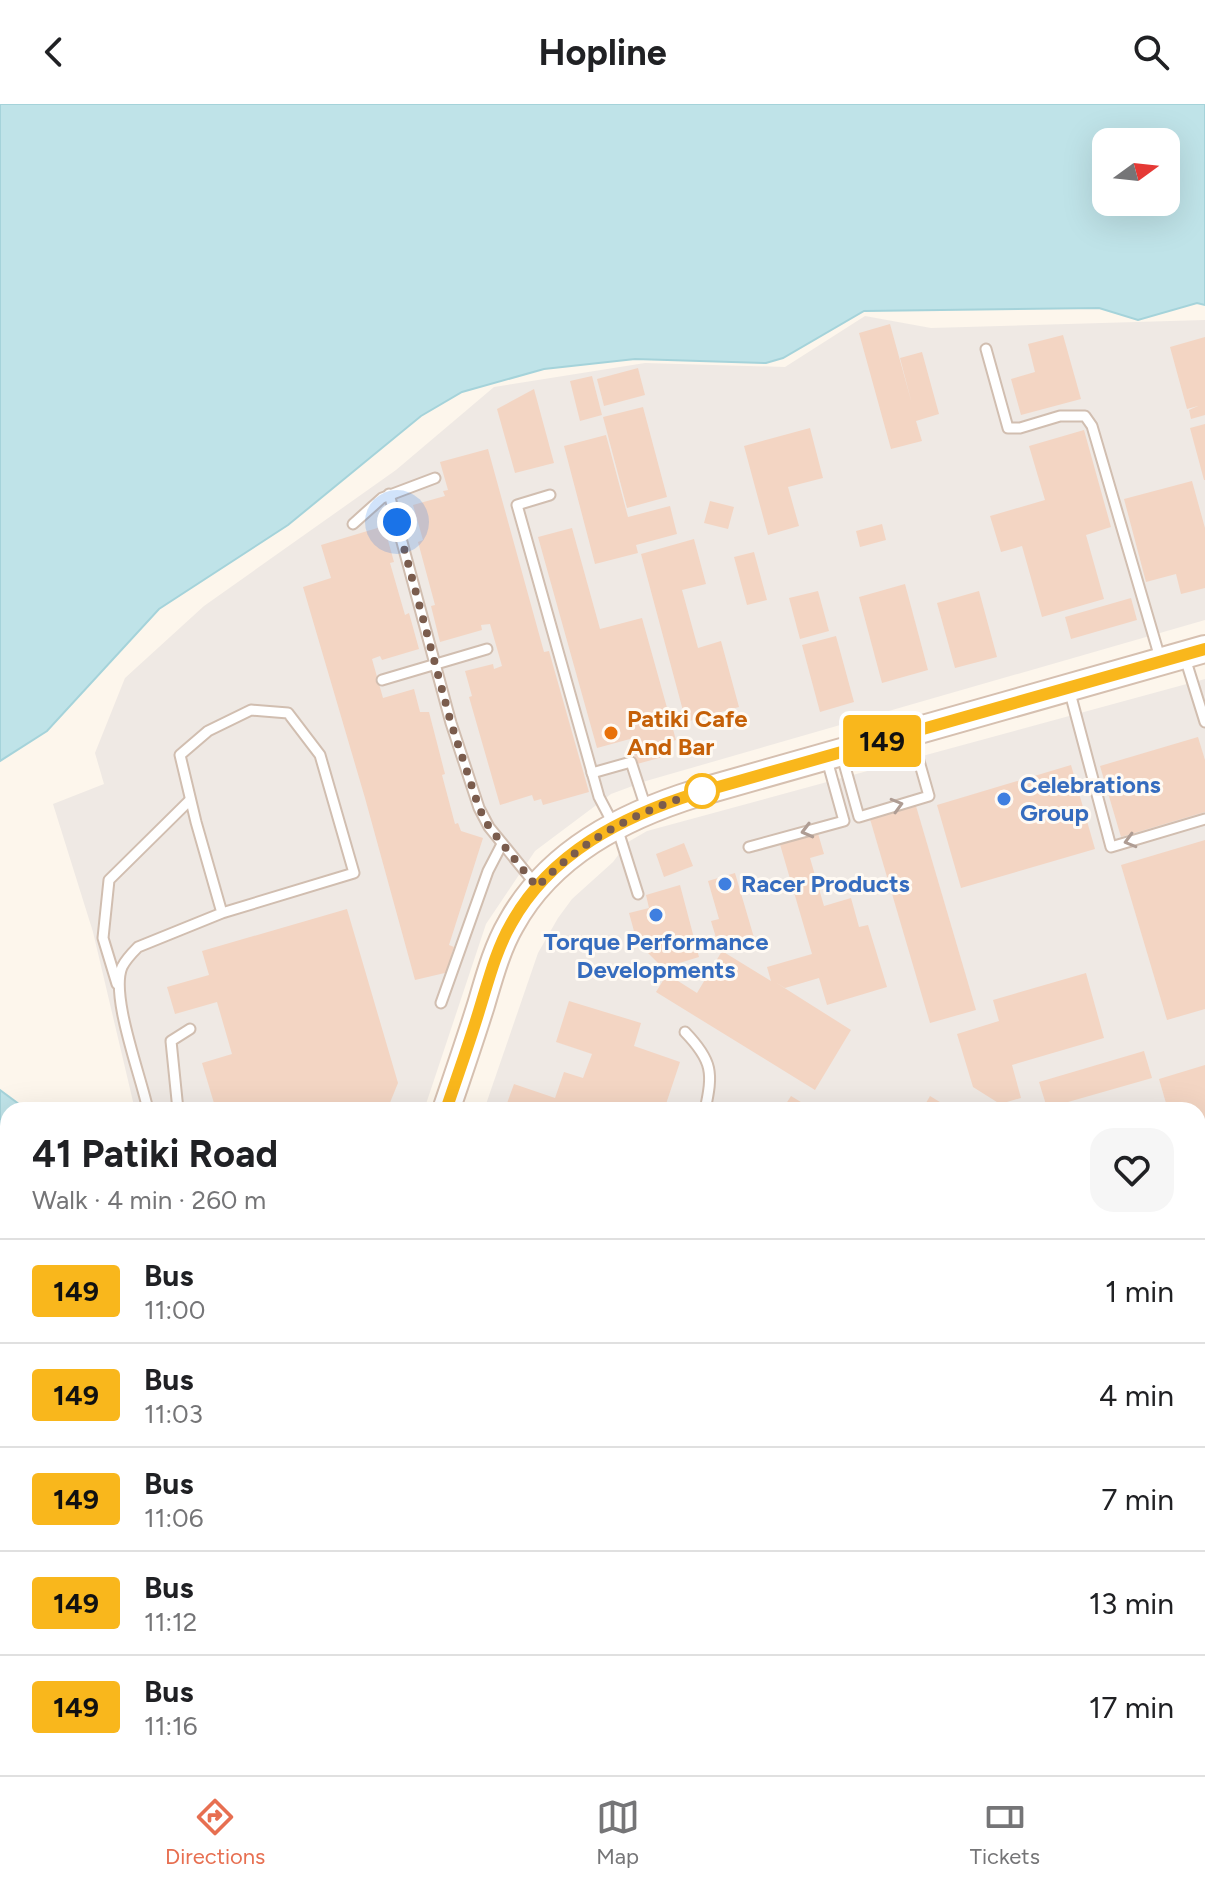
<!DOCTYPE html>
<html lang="en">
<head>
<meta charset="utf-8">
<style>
	:root { --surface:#fff; --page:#f6f6f6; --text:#202124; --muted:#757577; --line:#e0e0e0; --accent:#e76f51 }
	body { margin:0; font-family:Figtree,sans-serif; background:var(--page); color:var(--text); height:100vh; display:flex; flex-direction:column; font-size:30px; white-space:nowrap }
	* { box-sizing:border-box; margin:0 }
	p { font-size:26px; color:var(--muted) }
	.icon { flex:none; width:44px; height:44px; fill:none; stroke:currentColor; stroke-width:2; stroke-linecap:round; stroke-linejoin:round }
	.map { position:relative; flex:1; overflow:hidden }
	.panel { position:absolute; left:0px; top:998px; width:1206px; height:674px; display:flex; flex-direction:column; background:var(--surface); border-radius:24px 24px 0 0; box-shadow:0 8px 32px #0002 }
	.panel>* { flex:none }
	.badge { padding:0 16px; border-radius:6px; font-size:28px; line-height:52px }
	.needle { width:52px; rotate:75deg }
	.tools { position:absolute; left:1092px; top:24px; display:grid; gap:16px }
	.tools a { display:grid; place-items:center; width:88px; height:88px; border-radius:16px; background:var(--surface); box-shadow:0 8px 32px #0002; font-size:40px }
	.you { position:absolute; width:40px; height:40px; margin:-20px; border:6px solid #fff; border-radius:50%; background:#1a73e8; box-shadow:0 0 0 12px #1a73e833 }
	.map>.badge { position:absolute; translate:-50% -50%; box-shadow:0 0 0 4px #fff }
	.round { display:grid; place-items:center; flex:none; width:84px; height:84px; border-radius:24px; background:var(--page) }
	.summary { display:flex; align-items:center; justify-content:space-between; height:136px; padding:0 32px }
	h1 { font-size:38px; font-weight:700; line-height:60px }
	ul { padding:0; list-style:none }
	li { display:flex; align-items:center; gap:24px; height:104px; padding:0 32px; border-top:2px solid var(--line) }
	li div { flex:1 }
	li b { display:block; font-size:30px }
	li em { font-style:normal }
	li .badge { min-width:88px; font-weight:700; text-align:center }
	header { display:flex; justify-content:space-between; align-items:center; height:104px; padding:0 32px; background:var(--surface); font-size:36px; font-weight:700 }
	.dock { display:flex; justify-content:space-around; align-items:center; height:112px; border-top:2px solid var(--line); background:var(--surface); font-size:22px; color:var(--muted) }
	.dock a { display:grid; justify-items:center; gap:4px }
	.dock .current { color:var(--accent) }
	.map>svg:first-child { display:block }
	.industrial { fill:#efe9e4 }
	.water { fill:#bfe3e8; stroke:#a5d3da; stroke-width:2; fill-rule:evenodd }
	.building { fill:#f3d5c3 }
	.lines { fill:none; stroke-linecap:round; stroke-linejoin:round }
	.service-casing { stroke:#d1beb0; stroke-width:13 }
	.secondary-casing { stroke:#d6c0b0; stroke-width:30 }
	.service { stroke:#fff; stroke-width:9 }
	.secondary { stroke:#fff; stroke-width:26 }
	.oneway { stroke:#af9d94 }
	.line-casing { stroke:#fff; stroke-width:18 }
	.line { stroke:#f9b71c; stroke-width:12 }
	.walk { stroke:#7a5c4d; stroke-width:8; stroke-dasharray:0 14.4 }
	.food-dot { fill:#e8710a; stroke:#fffaf3; stroke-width:3 }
	.stop-dot { fill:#fff; stroke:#f9b71c; stroke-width:4 }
	.shop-dot { fill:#3f7fe0; stroke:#fffaf3; stroke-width:3 }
	.labels { text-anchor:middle; stroke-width:6; stroke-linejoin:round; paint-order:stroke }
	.food-label { font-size:24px; font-weight:bold; fill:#c56008; stroke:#fffaf3; text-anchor:start }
	.shop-label { font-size:24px; font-weight:bold; fill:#366cbe; stroke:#fffaf3; text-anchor:start }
</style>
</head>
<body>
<header><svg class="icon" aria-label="back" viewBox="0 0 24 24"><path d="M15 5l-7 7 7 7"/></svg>Hopline<svg class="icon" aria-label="search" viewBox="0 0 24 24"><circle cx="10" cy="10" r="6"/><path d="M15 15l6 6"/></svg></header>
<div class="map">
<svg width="1205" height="1671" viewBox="0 0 1205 1671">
	<rect width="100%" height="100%" fill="#fdf6ec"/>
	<g class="industrial">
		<path d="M865 212 931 224 1205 216V516L646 677 611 690 535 747 486 820 424 1006H135L93 828 53 700 104 680 95 649 125 574 204 502 396 366 494 283 645 259 785 263Z"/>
		<path d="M1205 575V1671H750L738 1664H1198V1006H484L538 849 558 814 572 795 613 758 628 738 647 727Z"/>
		<path d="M8 1233V1521L0 1524V1237Z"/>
		<path d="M8 1574V1664H649L660 1671H0V1576Z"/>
	</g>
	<g class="water">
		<path d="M0 0H1205V201L1197 199 1138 216 1099 204 864 207 783 254 766 259 635 255 544 265 462 288 421 312 288 421 159 505 47 627 0 657ZM1106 38H1166V98H1106Z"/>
		<path d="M0 986 27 1006H8V1172L0 1177Z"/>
	</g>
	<g class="building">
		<path d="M890 220 912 300 900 254 922 248 939 310 916 317 922 337 891 345 859 229Z"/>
		<path d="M1063 231 1081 295 1021 311 1011 275 1035 268 1028 240Z"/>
		<path d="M1205 233V311L1191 315 1189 306 1198 302 1187 305 1170 243Z"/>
		<path d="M638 264 645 291 604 302 597 275Z"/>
		<path d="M592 272 602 311 580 317 570 277Z"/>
		<path d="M534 285 554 359 515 369 497 305Z"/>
		<path d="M643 303 667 393 627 404 603 313Z"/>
		<path d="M1205 320V376H1204L1190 324Z"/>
		<path d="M810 324 823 374 788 383 799 422 768 431 744 342Z"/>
		<path d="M1084 326 1111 423 1086 431 1104 495 1042 513 1022 442 1001 448 990 412 1045 396 1029 342Z"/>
		<path d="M606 331 628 413 670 402 677 430 636 441 638 449 595 460 564 342Z"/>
		<path d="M488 345 544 548 549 547 589 688 543 701 541 695 534 697 532 691 500 701 469 593 472 592 465 567 493 560 494 565 502 562 490 520 481 521 482 526 440 538 431 502 435 501 418 438 423 436 413 401 445 392 443 387 448 386 440 358Z"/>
		<path d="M1192 377 1205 424V484L1181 490 1176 470 1146 478 1124 395Z"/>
		<path d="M710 397 734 403 728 425 704 419Z"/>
		<path d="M882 420 886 436 860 443 856 427Z"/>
		<path d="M384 422 394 458 390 459 405 511 409 509 419 545 382 556 380 552 372 555 383 594 414 585 420 608H429L445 670 442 671 455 720 458 719 461 727 483 734 449 841 454 843 451 852 454 853 449 868 415 876 365 694 303 483 331 474 321 441Z"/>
		<path d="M572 424 600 525 642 514 676 636 666 639 670 651 637 660 630 635 597 644 538 433Z"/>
		<path d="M694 435 706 480 682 486 698 544 721 537 739 603 686 618 641 450Z"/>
		<path d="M754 448 767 496 747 501 734 453Z"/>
		<path d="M905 480 928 566 882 579 859 493Z"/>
		<path d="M818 487 829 527 800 535 789 494Z"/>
		<path d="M979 487 997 553 955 564 937 499Z"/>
		<path d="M1131 494 1137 516 1071 535 1065 513Z"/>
		<path d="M836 532 854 598 820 608 802 541Z"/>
		<path d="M1198 633 1205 656V708L1121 733 1100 662Z"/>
		<path d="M1071 661 1095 745 961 784 937 701Z"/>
		<path d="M916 702 976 906 930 919 870 715Z"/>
		<path d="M817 726 824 750 810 754 824 802 851 794 859 823 868 821 887 883 827 901 819 874 785 884 775 878 851 926 815 986 656 888 667 870 697 889 722 847 771 877 767 863 812 850 779 737Z"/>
		<path d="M1205 736V905L1167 916 1121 761Z"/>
		<path d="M684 739 693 762 664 773 656 750Z"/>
		<path d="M735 769 755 837 720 847 711 817 719 815 708 777Z"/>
		<path d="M680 781 699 853 663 864 637 838 629 809 649 804 646 791Z"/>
		<path d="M347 805 398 979 387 1006H216L202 959 232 950 217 898 175 910 167 883 209 871 202 847Z"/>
		<path d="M1086 869 1104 934 1012 961 1021 994 1000 1000 973 983 957 930 999 917 993 896Z"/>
		<path d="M569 897 641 919 634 942 680 958 664 1006H517L506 1002 514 980 555 994 564 968 583 974 592 950 556 938Z"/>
		<path d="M1144 947 1152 974 1047 1004 1039 978Z"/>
		<path d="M1205 961V1113L1200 1115 1198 1107V1006H1168L1159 975Z"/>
		<path d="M791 992 814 1006H782Z"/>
		<path d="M930 992 953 1006H922Z"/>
		<path d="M1205 1222V1281L1198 1277V1234Z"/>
		<path d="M1198 1329 1205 1333V1350L1198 1361Z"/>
		<path d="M8 1384V1478L0 1482V1388Z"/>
		<path d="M1198 1410 1205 1415V1459L1198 1454Z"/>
		<path d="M1205 1502V1635L1198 1631V1514Z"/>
		<path d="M65 1664H111L113 1671H47Z"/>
		<path d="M154 1664H195L198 1671H157Z"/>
		<path d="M229 1664H306L318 1671H232Z"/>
		<path d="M322 1664H364L360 1671H333Z"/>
		<path d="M374 1664H440L436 1671 409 1669 408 1671H377L372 1668Z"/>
		<path d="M461 1664H517L514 1671H457Z"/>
		<path d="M522 1664H544L558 1671H519Z"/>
		<path d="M808 1664H880L878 1668 883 1671H820Z"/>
		<path d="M998 1664H1167L1163 1671H993Z"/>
	</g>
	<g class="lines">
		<defs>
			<g id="service">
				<path d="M986 245 1008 324H1020L1060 312H1085L1092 322 1160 554"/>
				<path d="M389 390 451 619 479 704 489 723 537 782"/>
				<path d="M550 391 517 401 599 693 620 733 638 790"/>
				<path d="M353 420 382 394 435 374"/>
				<path d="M1185 554 1205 618"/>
				<path d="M382 576 487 545"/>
				<path d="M1069 585 1111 743 1205 715"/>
				<path d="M842 652 859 713 929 692 911 629"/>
				<path d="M592 669 631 658 646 704"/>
				<path d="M749 743 844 717 827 656"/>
				<path d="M117 880 103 834 109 776 190 696"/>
				<path d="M441 899 488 767 502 740"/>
				<path d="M685 928C713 957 713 969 705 1006"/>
				<path d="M451 1001 467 1006"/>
				<path d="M148 1006C141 972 110 892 122 863 126 855 132 849 138 843L222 809 354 769 320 651 288 609 251 606 208 627 180 651 196 718 222 809"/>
				<path d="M178 1006 171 937 190 925"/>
				<path d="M1198 1203 1205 1191"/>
				<path d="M0 1366 8 1362"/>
				<path d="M0 1512 8 1509"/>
				<path d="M218 1664 221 1671"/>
				<path d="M954 1671 959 1664"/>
			</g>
			<g id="secondary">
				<path d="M446 1006C458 971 470 936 481 901 489 874 497 844 511 820 550 749 623 712 697 689L1205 545"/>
				<path d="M0 1550 8 1547"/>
				<path d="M688 1664 700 1671"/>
			</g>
		</defs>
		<use href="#service" class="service-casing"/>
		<use href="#secondary" class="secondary-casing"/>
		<use href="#service" class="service"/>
		<use href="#secondary" class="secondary"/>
	</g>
	<defs><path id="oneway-chevron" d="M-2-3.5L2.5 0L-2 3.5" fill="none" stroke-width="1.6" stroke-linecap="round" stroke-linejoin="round" transform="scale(2)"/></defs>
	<g class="oneway">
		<use href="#oneway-chevron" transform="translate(897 701) rotate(-16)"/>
		<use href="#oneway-chevron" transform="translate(807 727) rotate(165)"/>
		<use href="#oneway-chevron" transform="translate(1130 737) rotate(164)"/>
	</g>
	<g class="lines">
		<defs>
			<path id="line" d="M446 1006C457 973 469 940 479 907 488 878 496 846 511 820 550 749 623 712 697 689L1205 545"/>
		</defs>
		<use href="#line" class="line-casing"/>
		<use href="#line" class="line"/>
		<path class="walk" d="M397 418 451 619 479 704 489 723 537 783C587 732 635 709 702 687"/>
	</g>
	<circle class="food-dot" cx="611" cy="629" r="8"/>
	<circle class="stop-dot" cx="702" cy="687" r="16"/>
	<g class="shop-dot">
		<circle cx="1004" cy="695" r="8"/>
		<circle cx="725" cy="780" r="8"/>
		<circle cx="656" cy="811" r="8"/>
	</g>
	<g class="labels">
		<g class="food-label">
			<text x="627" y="623">Patiki Cafe<tspan x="627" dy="28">And Bar</tspan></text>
		</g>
		<g class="shop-label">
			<text x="1020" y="689">Celebrations<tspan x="1020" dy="28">Group</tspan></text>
			<text x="741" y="788">Racer Products</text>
			<text x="656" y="846" text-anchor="middle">Torque Performance<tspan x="656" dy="28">Developments</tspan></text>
		</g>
	</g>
</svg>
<div class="tools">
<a><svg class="needle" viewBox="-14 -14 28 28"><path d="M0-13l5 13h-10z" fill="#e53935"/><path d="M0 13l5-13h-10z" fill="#757577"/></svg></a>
</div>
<div class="you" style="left:397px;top:418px"></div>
<b class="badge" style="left:882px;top:637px;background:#f9b71c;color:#111">149</b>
<section class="panel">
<div class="summary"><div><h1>41 Patiki Road</h1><p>Walk · 4 min · 260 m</p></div><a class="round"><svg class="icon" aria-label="heart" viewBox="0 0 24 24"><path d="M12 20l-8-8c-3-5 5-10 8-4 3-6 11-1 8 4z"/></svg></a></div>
<ul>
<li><span class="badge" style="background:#f9b71c;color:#111">149</span><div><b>Bus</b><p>11:00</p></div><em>1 min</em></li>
<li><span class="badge" style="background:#f9b71c;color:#111">149</span><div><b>Bus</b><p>11:03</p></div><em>4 min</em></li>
<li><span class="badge" style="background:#f9b71c;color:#111">149</span><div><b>Bus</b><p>11:06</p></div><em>7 min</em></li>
<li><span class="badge" style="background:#f9b71c;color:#111">149</span><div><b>Bus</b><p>11:12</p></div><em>13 min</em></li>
<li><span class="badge" style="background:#f9b71c;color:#111">149</span><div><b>Bus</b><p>11:16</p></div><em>17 min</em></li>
</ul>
</section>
</div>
<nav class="dock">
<a class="current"><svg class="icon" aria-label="directions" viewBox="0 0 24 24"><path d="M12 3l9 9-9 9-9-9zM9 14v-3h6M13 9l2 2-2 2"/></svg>Directions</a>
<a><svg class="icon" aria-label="map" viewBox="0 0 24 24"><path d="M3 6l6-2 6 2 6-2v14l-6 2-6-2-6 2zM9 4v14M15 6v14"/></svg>Map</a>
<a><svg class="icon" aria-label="tickets" viewBox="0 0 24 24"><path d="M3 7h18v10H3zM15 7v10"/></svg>Tickets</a>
</nav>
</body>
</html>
